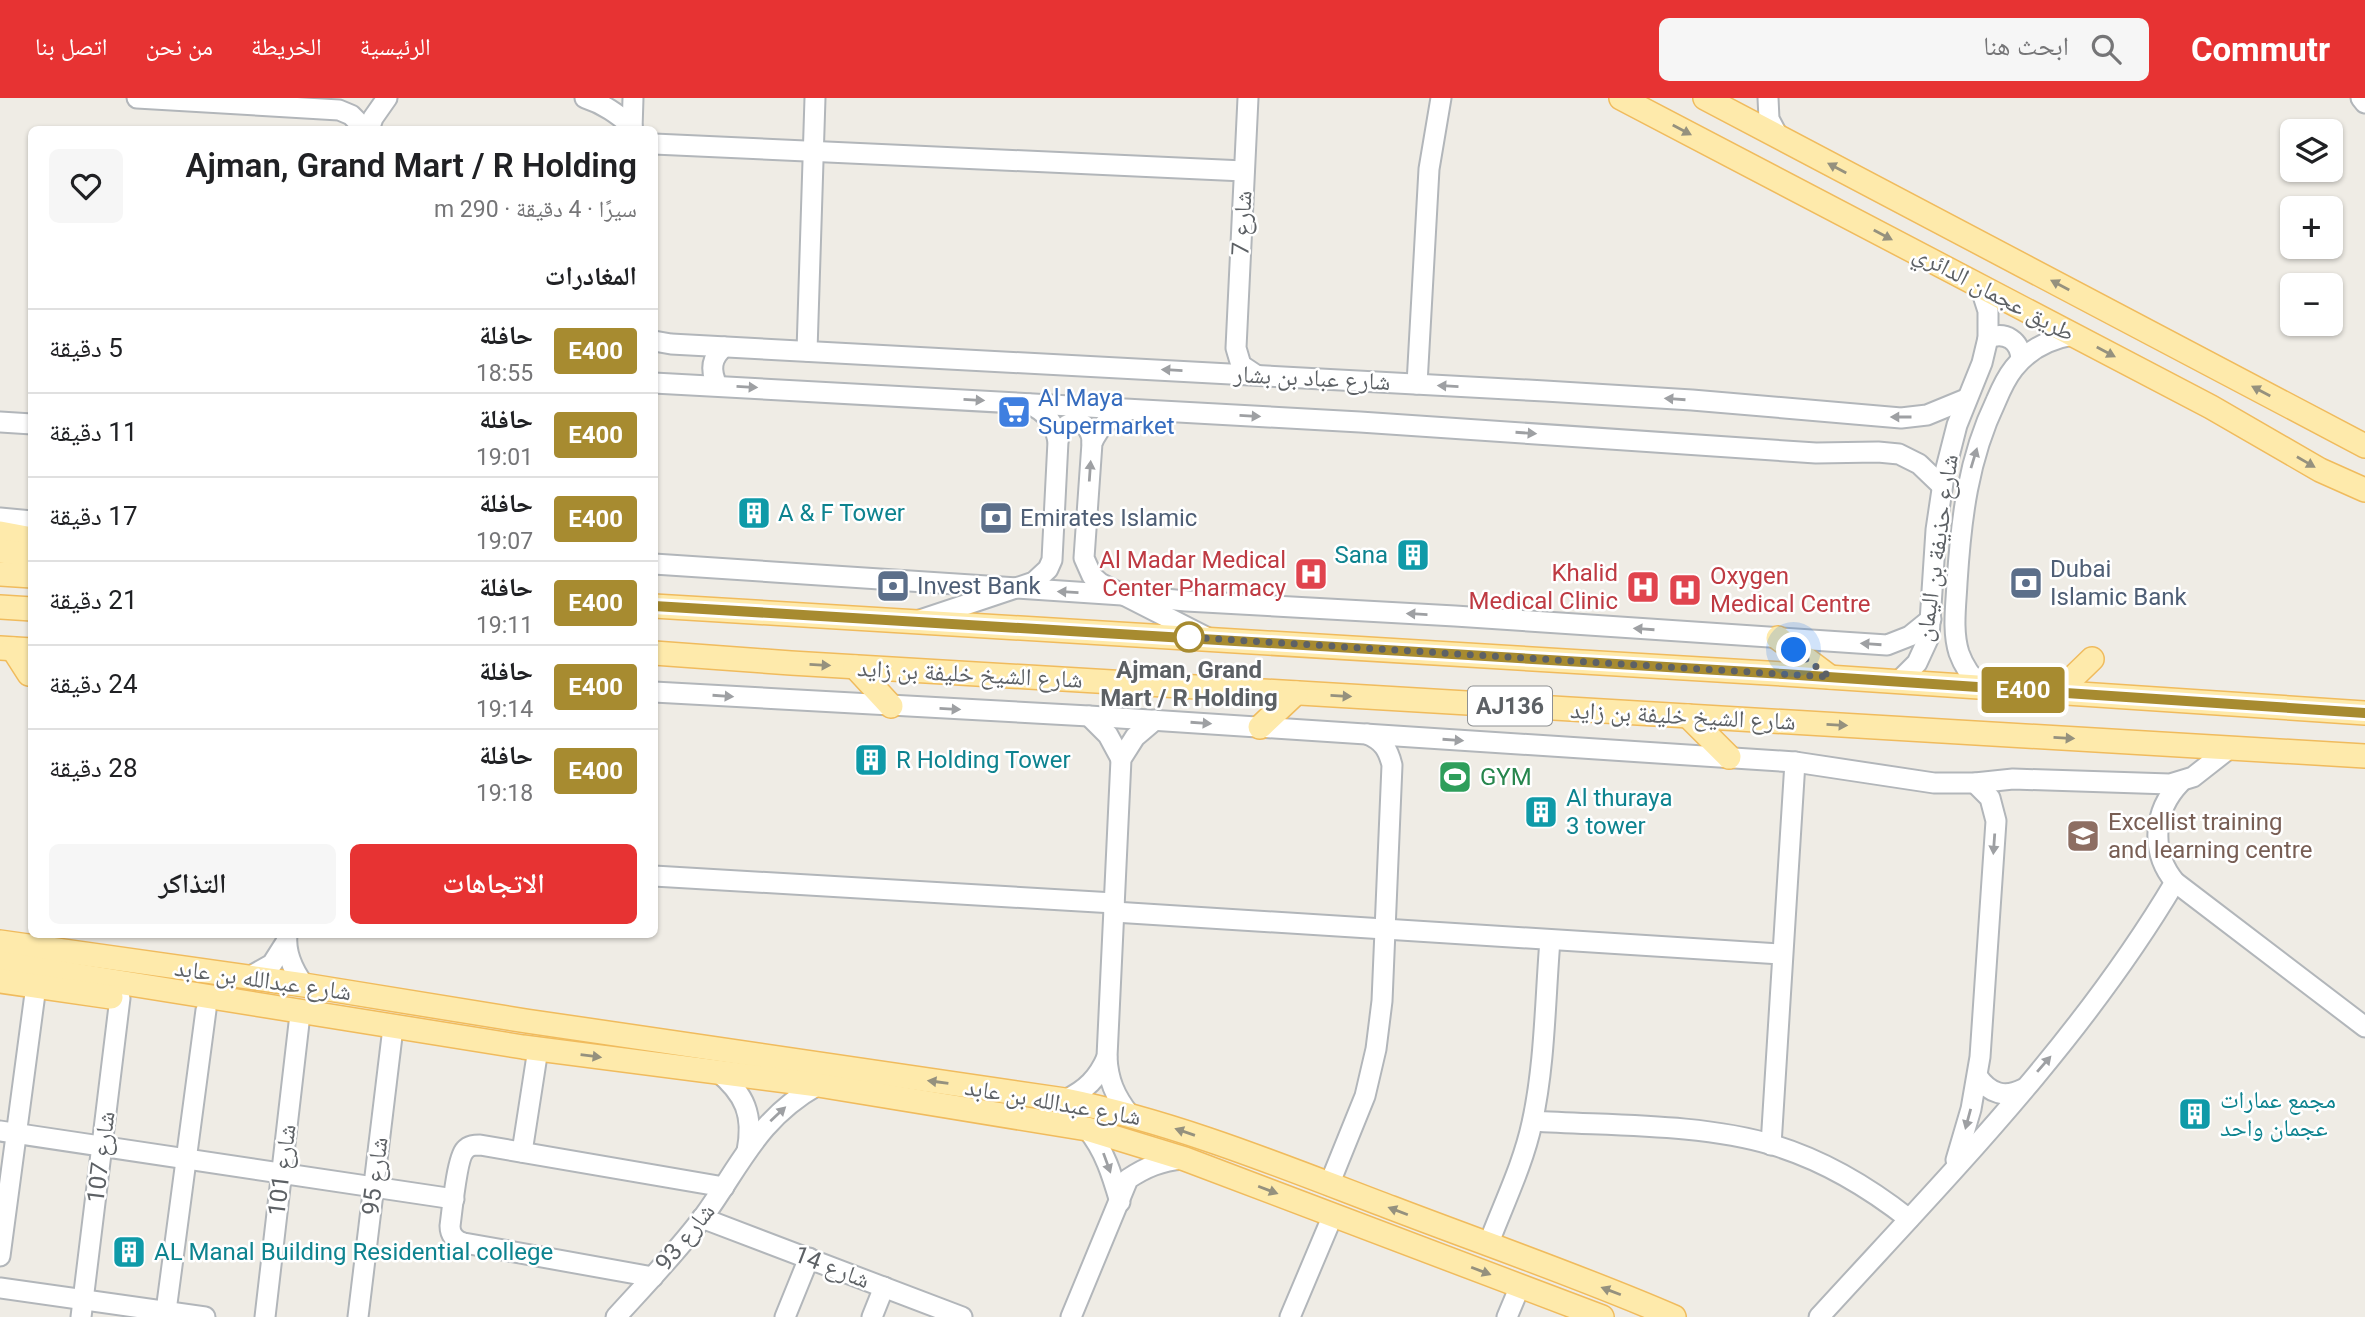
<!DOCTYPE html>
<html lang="ar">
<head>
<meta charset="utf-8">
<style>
	:root { --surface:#fff; --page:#f6f6f6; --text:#202124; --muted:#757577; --line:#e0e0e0; --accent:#e73333 }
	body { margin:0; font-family:Roboto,"Noto Naskh Arabic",sans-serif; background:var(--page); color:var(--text); direction:rtl; height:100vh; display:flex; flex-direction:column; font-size:26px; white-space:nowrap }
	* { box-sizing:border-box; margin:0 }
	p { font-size:23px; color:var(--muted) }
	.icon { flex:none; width:38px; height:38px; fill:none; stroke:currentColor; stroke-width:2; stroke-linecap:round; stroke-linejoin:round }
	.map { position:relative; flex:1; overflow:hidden; direction:ltr }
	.side { position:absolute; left:28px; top:28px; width:630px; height:812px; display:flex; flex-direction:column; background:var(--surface); border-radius:10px; box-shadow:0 2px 5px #0004; direction:rtl }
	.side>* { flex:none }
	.badge { padding:0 14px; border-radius:5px; font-size:24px; line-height:46px }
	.tools { position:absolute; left:2280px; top:21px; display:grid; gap:14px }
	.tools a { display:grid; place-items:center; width:63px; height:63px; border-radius:10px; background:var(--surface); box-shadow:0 2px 5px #0004; font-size:35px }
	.you { position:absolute; width:35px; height:35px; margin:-18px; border:5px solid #fff; border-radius:50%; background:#1a73e8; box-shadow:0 0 0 10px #1a73e833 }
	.map>.badge { position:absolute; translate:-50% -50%; box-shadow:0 0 0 4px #fff }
	h2 { padding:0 21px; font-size:26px; line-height:63px }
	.round { display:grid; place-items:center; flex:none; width:74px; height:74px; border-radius:10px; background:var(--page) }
	.headline { display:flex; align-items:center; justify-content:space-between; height:119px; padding:0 21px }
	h1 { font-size:33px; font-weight:600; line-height:52px }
	.action { display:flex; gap:14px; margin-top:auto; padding:14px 21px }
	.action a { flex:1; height:80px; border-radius:10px; background:var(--accent); color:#fff; font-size:28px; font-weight:600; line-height:80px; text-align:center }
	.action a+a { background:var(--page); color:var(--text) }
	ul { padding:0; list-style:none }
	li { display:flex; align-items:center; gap:21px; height:84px; padding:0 21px; border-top:2px solid var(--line) }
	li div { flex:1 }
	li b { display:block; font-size:26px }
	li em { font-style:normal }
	li .badge { min-width:77px; font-weight:700; text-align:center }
	header { display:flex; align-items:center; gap:42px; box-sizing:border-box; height:98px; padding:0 35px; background:var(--accent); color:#fff }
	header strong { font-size:33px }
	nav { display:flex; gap:38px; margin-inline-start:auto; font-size:24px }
	.search { width:490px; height:63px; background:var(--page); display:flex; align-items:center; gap:18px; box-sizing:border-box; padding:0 24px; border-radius:10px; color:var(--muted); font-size:26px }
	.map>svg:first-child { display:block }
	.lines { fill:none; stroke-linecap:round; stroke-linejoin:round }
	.minor-casing { stroke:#b2b6ba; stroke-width:23 }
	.major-casing { stroke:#f0bb5d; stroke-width:26 }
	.minor { stroke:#fff; stroke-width:19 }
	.major { stroke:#feeaab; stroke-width:23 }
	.oneway { fill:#95917e }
	.oneway2 { fill:#9ea0a3 }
	.line-casing { stroke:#fff; stroke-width:16 }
	.line { stroke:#a78b30; stroke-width:10 }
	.walk { stroke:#5d6165; stroke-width:7; stroke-dasharray:0 12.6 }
	.stop-dot { fill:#fff; stroke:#a78b30; stroke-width:3.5 }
	.labels { text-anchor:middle; stroke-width:5; stroke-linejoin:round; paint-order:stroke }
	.shield { fill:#fff; stroke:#8e9093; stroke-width:2 }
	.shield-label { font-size:23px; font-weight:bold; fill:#5d6165 }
	.street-label { font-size:24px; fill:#5d6165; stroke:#fff }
	.shop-label { font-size:24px; fill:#366cbe; stroke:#fff; text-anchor:start }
	.culture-label { font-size:24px; fill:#0d838f; stroke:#fff; text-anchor:start }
	.service-label { font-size:24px; fill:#4e5e75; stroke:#fff; text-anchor:start }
	.health-label { font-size:24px; fill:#be3a42; stroke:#fff; text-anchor:end }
	.stop-label { font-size:24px; font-weight:bold; fill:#5d6165; stroke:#fff }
	.leisure-label { font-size:24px; fill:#27864d; stroke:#fff; text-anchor:start }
	.education-label { font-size:24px; fill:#785e54; stroke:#fff; text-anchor:start }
</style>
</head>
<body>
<header>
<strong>Commutr</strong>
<div class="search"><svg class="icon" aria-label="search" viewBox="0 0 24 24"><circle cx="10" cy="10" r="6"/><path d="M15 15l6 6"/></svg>ابحث هنا</div>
<nav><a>الرئيسية</a><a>الخريطة</a><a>من نحن</a><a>اتصل بنا</a></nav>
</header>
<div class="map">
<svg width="2365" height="1219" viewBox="0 0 2365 1219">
	<rect width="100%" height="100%" fill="#efece5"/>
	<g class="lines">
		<defs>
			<g id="minor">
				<path d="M137 0 339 12 351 17 366 32"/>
				<path d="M585 0C604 6 617 16 632 28"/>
				<path d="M1248 0 1236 250 1241 267 1256 277"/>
				<path d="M1768 0 1769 21 1778 38"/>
				<path d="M2361 0 2365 5"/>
				<path d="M369 32 373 20 387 0"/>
				<path d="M632 32 633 0"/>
				<path d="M654 46 1244 73"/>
				<path d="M1988 240C2006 233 2020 243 2021 261"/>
				<path d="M654 243 671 246 1545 293 1692 302 1901 320 1927 317 1966 301"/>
				<path d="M807 253 815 0"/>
				<path d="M654 285 1360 324 1816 355 1878 354 1899 356 1919 366 1942 388"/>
				<path d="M1417 286 1429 71 1441 0"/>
				<path d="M717 287C710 272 711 260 724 249"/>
				<path d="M1130 312C1111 318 1100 327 1092 345L1084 460 1092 478 1100 485 1208 540"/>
				<path d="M0 324 32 326"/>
				<path d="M1058 343C1062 317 1092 319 1092 345"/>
				<path d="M0 420 32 423"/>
				<path d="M654 466 1122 497 1186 503 1455 518 1887 547 1910 538 1931 521"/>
				<path d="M920 522 1034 484 1048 471 1052 462 1058 343C1054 324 1046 314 1029 306"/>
				<path d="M1898 584 1917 565 1929 539 1936 432 1944 378 1957 327 1982 265 1988 240V213L1980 188"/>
				<path d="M1982 590C1972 580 1964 569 1959 555 1952 533 1956 507 1957 485 1961 421 1968 361 1996 303 2001 291 2006 280 2014 270 2029 251 2050 241 2073 237"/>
				<path d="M654 594 1089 618 1795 664 1934 685H1975L2013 681 2170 686 2193 679 2230 650"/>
				<path d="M1089 618 1108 637 1121 661"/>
				<path d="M2180 685C2153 713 2150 754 2175 784L2365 929"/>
				<path d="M654 778 1114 805"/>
				<path d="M1114 814 1781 856"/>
				<path d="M287 836C285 855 293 872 304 887"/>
				<path d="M249 879 272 866 286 844"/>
				<path d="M717 973C745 996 754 1017 747 1053"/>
				<path d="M1978 979C1990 996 2005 1000 2023 991"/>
				<path d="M1065 1002C1086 992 1098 980 1107 959"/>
				<path d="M1129 1016C1115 998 1108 982 1107 959L1121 661 1135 639 1155 622"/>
				<path d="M1533 1023C1608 1028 1700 1025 1773 1047 1823 1062 1867 1088 1909 1121"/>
				<path d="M1087 1031C1105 1053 1112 1077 1120 1104"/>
				<path d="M0 1033 454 1101"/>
				<path d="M1771 1047 1795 664"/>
				<path d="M522 1054 538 951"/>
				<path d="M1956 1062 1971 1011 1980 959 1996 723 1990 700 1975 685"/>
				<path d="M1329 1087 1365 998 1376 951 1382 903 1392 667C1388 651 1383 643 1367 636"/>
				<path d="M702 1120 962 1219"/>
				<path d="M1488 1147C1503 1107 1523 1067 1532 1025 1545 966 1545 903 1550 842"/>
				<path d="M0 1158 36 888"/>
				<path d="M653 1179 464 1145C455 1143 450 1137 450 1128 452 1113 457 1060 465 1052 469 1047 475 1047 480 1047L724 1089"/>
				<path d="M0 1190 205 1219"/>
				<path d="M166 1213 206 912"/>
				<path d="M81 1219 120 900"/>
				<path d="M265 1219 299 925"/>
				<path d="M358 1219 392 938"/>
				<path d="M616 1219C646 1186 677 1154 704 1118 742 1065 758 1021 818 987"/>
				<path d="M785 1219 809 1160"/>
				<path d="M872 1219 884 1189"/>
				<path d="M1071 1219 1128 1081C1146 1069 1161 1063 1183 1061"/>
				<path d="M1290 1219 1333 1117"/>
				<path d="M1507 1219 1520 1188"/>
				<path d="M1819 1219C1945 1081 2079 946 2175 784"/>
			</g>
			<g id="major">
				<path d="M1621 0 2211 309 2320 372 2365 392"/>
				<path d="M1705 0 2365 348"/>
				<path d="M0 435 32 441"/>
				<path d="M0 453 32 457"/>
				<path d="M0 476 32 478"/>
				<path d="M654 508 1783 576 2365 615"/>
				<path d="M0 509 32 511"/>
				<path d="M1778 540 1830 579"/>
				<path d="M0 550 32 552"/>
				<path d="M13 551 29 576"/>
				<path d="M654 555 791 565 2365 658"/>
				<path d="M855 569 891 608"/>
				<path d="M2058 594 2092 561"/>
				<path d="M1688 618 1729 659"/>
				<path d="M1260 629 1296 595"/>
				<path d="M0 844 304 887 526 923 1065 1002C1178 1025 1284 1069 1392 1110 1486 1146 1582 1179 1674 1219"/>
				<path d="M0 865 523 949 818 987 1087 1031 1185 1061 1602 1219"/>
				<path d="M0 883 111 899"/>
			</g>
		</defs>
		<use href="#minor" class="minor-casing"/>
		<use href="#major" class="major-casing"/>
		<use href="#minor" class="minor"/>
		<use href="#major" class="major"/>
	</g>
	<defs><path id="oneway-solid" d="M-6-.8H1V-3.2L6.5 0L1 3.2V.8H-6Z" transform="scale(1.75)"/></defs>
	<g class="oneway">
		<use href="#oneway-solid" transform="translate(1682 32) rotate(28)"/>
		<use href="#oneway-solid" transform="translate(1837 70) rotate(-152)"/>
		<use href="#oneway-solid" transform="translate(1883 137) rotate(28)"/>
		<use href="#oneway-solid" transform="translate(2060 187) rotate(-152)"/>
		<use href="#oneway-solid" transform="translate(2106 254) rotate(28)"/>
		<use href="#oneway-solid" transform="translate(2261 293) rotate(-152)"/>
		<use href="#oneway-solid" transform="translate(2306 364) rotate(30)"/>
		<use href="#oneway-solid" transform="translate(820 567) rotate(3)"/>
		<use href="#oneway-solid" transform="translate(1341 598) rotate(3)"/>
		<use href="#oneway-solid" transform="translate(1837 627) rotate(3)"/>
		<use href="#oneway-solid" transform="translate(2064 640) rotate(3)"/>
		<use href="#oneway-solid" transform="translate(591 958) rotate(7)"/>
		<use href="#oneway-solid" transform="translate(938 984) rotate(-172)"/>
		<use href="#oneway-solid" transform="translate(1185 1034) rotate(-161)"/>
		<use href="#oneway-solid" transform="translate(1268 1092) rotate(21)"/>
		<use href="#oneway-solid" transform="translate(1398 1113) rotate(-159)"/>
		<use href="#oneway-solid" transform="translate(1481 1173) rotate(21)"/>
		<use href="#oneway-solid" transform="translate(1611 1193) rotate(-159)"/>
	</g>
	<g class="oneway2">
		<use href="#oneway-solid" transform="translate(1172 272) rotate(-177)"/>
		<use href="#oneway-solid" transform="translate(1448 288) rotate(-177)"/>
		<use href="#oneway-solid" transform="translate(747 289) rotate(3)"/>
		<use href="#oneway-solid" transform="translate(1675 301) rotate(-176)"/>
		<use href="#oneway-solid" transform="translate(974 302) rotate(3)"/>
		<use href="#oneway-solid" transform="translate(1250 318) rotate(3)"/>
		<use href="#oneway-solid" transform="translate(1901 319) rotate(180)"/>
		<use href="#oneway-solid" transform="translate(1526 335) rotate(4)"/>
		<use href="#oneway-solid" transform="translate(1974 360) rotate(-73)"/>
		<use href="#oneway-solid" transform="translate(1090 373) rotate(-86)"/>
		<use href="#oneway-solid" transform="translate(1068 494) rotate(-177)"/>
		<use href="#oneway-solid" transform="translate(1417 516) rotate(-177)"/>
		<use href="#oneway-solid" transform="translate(1644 531) rotate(-176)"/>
		<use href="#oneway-solid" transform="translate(1871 546) rotate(-176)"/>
		<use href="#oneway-solid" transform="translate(723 598) rotate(4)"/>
		<use href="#oneway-solid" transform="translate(950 611) rotate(3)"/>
		<use href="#oneway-solid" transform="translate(1201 625) rotate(4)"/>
		<use href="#oneway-solid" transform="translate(1453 642) rotate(4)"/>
		<use href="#oneway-solid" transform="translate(1994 746) rotate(94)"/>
		<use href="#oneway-solid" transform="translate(2044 966) rotate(-49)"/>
		<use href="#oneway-solid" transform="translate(778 1016) rotate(-43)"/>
		<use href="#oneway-solid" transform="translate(1968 1021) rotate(105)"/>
		<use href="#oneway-solid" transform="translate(1107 1065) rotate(70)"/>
	</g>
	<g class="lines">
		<defs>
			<path id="line" d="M654 508 1783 576 2365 615"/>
		</defs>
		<use href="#line" class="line-casing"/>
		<use href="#line" class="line"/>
		<path class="walk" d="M1189 539H1185L1830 579 1794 552"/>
	</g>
	<defs>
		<symbol id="supermarket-square" viewBox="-11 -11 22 22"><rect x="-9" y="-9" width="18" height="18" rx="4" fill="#3f7fe0" stroke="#fff"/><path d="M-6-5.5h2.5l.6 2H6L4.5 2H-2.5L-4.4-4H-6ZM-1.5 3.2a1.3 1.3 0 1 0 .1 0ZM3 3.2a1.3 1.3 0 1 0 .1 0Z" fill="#fff"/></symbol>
		<symbol id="building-square" viewBox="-11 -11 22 22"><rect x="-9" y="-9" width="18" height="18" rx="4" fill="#0f9aa8" stroke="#fff"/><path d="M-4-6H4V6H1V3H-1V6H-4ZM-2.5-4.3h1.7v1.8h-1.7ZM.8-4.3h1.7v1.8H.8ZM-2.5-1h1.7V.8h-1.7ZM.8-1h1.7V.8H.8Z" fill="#fff"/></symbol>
		<symbol id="bank-square" viewBox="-11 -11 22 22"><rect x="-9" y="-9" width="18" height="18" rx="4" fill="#5c6f8a" stroke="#fff"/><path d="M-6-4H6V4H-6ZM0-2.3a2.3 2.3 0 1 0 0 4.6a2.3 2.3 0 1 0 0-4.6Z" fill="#fff"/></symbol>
		<symbol id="hospital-square" viewBox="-11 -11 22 22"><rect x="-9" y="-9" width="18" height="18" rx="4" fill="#e0444e" stroke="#fff"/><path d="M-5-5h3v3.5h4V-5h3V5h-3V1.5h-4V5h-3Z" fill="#fff"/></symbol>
		<symbol id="stadium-square" viewBox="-11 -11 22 22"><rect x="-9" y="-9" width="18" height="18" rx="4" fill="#2e9e5b" stroke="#fff"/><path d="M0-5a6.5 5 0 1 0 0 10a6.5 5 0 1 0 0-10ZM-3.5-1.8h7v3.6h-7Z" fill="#fff"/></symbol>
		<symbol id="university-square" viewBox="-11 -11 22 22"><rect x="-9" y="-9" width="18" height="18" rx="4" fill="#8d6e63" stroke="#fff"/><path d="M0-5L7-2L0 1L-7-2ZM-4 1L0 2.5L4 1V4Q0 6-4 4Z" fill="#fff"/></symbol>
	</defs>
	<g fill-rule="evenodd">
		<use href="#supermarket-square" x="995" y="295" width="38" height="38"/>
		<use href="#building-square" x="735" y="396" width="38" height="38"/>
		<use href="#bank-square" x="977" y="401" width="38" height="38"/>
		<use href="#building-square" x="1394" y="438" width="38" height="38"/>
		<use href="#hospital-square" x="1292" y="457" width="38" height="38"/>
		<use href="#bank-square" x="2007" y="466" width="38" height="38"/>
		<use href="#bank-square" x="874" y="469" width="38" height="38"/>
		<use href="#hospital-square" x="1624" y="470" width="38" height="38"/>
		<use href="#hospital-square" x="1666" y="473" width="38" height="38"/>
		<use href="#building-square" x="852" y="643" width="38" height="38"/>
		<use href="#stadium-square" x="1436" y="660" width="38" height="38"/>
		<use href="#building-square" x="1522" y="695" width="38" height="38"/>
		<use href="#university-square" x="2064" y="719" width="38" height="38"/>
		<use href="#building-square" x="2176" y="997" width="38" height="38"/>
		<use href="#building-square" x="110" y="1135" width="38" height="38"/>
	</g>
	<circle class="stop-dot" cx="1189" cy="539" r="14"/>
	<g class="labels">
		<rect class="shield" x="1468" y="588.5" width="84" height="39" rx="5"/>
		<g class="shield-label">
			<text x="1510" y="616">AJ136</text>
		</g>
		<g class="street-label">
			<text transform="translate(1242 125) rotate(-87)" y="8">شارع 7</text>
			<text transform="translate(1994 195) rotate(28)" y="8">طريق عجمان الدائري</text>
			<text transform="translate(1312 280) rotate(3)" y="8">شارع عباد بن بشار</text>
			<text transform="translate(1937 450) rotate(-82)" y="8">شارع حذيفة بن اليمان</text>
			<text transform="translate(970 576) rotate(3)" y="8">شارع الشيخ خليفة بن زايد</text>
			<text transform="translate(1683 618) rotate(3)" y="8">شارع الشيخ خليفة بن زايد</text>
			<text transform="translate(263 882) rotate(8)" y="8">شارع عبدالله بن عابد</text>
			<text transform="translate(1053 1004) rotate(10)" y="8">شارع عبدالله بن عابد</text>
			<text transform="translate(101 1059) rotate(-83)" y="8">شارع 107</text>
			<text transform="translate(282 1072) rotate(-83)" y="8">شارع 101</text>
			<text transform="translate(375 1078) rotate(-83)" y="8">شارع 95</text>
			<text transform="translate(685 1139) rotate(-51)" y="8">شارع 93</text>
			<text transform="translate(832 1169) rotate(21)" y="8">شارع 14</text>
		</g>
		<g class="shop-label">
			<text x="1038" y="308">Al Maya<tspan x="1038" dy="28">Supermarket</tspan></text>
		</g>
		<g class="culture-label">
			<text x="778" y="423">A &amp; F Tower</text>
			<text x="1388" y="465" text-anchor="end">Sana</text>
			<text x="896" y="670">R Holding Tower</text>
			<text x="1566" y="708">Al thuraya<tspan x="1566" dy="28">3 tower</tspan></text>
			<text x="2220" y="1010">مجمع عمارات<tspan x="2220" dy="28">عجمان واحد</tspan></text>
			<text x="154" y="1162">AL Manal Building Residential college</text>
		</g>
		<g class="service-label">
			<text x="1020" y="428">Emirates Islamic</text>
			<text x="2050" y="479">Dubai<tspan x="2050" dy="28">Islamic Bank</tspan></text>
			<text x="917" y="496">Invest Bank</text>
		</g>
		<g class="health-label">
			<text x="1286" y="470">Al Madar Medical<tspan x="1286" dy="28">Center Pharmacy</tspan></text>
			<text x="1618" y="483">Khalid<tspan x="1618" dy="28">Medical Clinic</tspan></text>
			<text x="1710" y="486" text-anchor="start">Oxygen<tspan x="1710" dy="28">Medical Centre</tspan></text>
		</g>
		<g class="stop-label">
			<text x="1189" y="580">Ajman, Grand<tspan x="1189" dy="28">Mart / R Holding</tspan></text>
		</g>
		<g class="leisure-label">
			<text x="1480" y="687">GYM</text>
		</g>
		<g class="education-label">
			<text x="2108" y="732">Excellist training<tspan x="2108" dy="28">and learning centre</tspan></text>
		</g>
	</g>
</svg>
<div class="tools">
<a><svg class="icon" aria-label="layers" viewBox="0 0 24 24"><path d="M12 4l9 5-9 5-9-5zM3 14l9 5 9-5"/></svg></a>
<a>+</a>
<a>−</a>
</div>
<div class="you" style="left:1794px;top:552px"></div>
<b class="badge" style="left:2023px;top:592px;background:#a78b30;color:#fff">E400</b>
<section class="side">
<div class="headline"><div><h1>Ajman, Grand Mart / R Holding</h1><p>سيرًا · 4 دقيقة · 290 m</p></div><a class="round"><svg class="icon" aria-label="heart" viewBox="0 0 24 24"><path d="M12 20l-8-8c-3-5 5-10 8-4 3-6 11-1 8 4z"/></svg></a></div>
<h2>المغادرات</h2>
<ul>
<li><span class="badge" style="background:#a78b30;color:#fff">E400</span><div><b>حافلة</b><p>18:55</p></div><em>5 دقيقة</em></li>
<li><span class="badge" style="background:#a78b30;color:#fff">E400</span><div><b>حافلة</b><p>19:01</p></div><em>11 دقيقة</em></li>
<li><span class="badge" style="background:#a78b30;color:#fff">E400</span><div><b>حافلة</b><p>19:07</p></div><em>17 دقيقة</em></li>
<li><span class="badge" style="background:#a78b30;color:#fff">E400</span><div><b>حافلة</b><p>19:11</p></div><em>21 دقيقة</em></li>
<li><span class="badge" style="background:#a78b30;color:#fff">E400</span><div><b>حافلة</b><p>19:14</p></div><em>24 دقيقة</em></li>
<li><span class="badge" style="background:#a78b30;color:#fff">E400</span><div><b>حافلة</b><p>19:18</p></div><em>28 دقيقة</em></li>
</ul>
<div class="action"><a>الاتجاهات</a><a>التذاكر</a></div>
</section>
</div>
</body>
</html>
